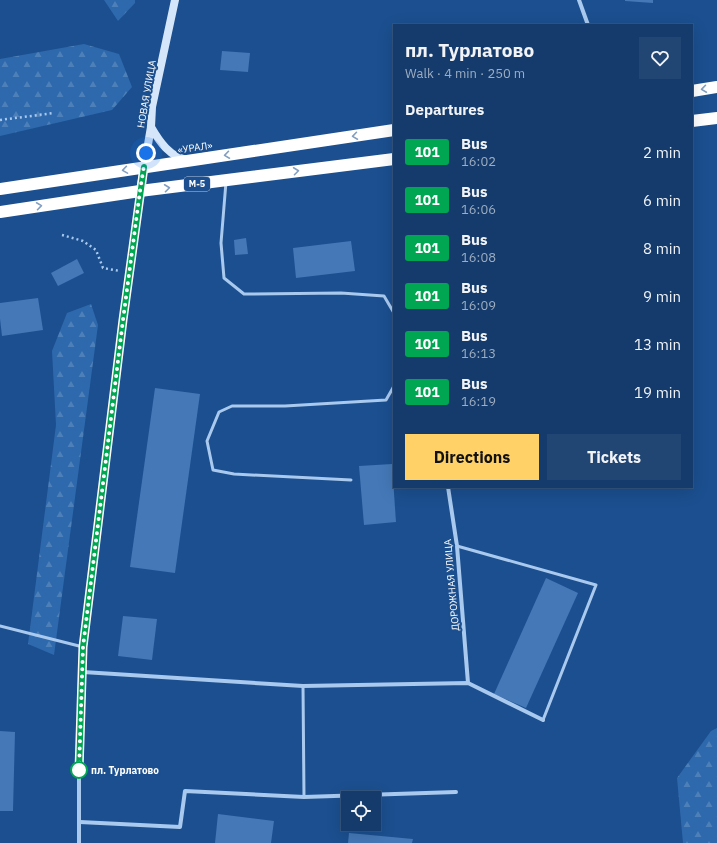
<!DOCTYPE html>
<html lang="en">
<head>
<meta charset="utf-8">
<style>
	:root { --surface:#143b6b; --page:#214673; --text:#f1f3f6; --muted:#9dadc1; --line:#33557e; --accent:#ffd166 }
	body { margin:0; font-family:"IBM Plex Sans",sans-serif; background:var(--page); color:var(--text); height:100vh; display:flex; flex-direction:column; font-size:15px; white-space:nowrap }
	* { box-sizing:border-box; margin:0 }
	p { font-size:13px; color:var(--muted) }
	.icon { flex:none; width:22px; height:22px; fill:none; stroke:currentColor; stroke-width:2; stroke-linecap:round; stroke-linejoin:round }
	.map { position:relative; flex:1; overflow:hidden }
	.side { position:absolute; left:393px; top:24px; width:300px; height:464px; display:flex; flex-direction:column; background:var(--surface); border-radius:0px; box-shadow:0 4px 16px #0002,0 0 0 1px var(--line) }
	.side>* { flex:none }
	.badge { padding:0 8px; border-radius:3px; font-size:14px; line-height:26px }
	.controls { position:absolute; left:341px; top:791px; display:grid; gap:8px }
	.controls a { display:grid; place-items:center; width:40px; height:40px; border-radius:0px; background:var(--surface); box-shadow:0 4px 16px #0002,0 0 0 1px var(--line); font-size:20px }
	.you { position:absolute; width:20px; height:20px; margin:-10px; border:3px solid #fff; border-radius:50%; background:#1a73e8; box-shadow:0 0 0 6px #1a73e833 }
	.map>.badge { position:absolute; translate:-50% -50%; box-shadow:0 0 0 2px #fff }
	h2 { padding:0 12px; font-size:15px; line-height:36px }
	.round { display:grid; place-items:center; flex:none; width:42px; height:42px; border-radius:0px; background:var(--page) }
	.head { display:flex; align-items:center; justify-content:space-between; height:68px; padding:0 12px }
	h1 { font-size:19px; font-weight:800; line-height:30px }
	.primary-button { display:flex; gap:8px; margin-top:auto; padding:8px 12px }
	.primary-button a { flex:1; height:46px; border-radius:0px; background:var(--accent); color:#111; font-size:16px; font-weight:800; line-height:46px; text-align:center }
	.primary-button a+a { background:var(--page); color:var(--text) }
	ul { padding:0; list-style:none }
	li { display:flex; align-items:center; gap:12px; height:48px; padding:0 12px }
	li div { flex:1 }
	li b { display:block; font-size:15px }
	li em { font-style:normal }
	li .badge { min-width:44px; font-weight:700; text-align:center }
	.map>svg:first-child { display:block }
	.forest { fill:url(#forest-firs) }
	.building { fill:#4478b7 }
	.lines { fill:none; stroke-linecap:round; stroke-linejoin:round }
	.path { stroke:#a9c9ee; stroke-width:2.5; stroke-dasharray:2 3; stroke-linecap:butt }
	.lane { stroke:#a9c9ee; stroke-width:3 }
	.street { stroke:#a9c9ee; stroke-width:4 }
	.secondary { stroke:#d6e6fa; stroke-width:8 }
	.highway { stroke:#fff; stroke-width:12 }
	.oneway { stroke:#829ec1 }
	.line-casing { stroke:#fff; stroke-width:9 }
	.line { stroke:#00a651; stroke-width:6 }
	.walk { stroke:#fff; stroke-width:4; stroke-dasharray:0 7.2 }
	.stop-dot { fill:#fff; stroke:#00a651; stroke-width:2 }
	.labels { text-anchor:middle; stroke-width:4; stroke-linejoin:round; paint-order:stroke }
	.shield { fill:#1b4f8f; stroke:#bbcadd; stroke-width:1 }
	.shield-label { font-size:9px; font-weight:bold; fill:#fff }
	.street-label { font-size:10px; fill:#fff; stroke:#1b4f8f }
	.stop-label { font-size:10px; font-weight:bold; fill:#fff; stroke:#1b4f8f; text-anchor:start }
</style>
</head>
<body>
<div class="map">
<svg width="717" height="843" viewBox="0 0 717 843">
	<defs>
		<pattern id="forest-firs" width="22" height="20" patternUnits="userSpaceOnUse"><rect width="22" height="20" fill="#2e69ad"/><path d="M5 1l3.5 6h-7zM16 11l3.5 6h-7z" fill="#4d80b9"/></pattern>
	</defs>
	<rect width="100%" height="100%" fill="#1b4f8f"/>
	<g class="forest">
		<path d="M104 0H135V3L118 21Z"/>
		<path d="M84 44 119 54 132 87 112 110 0 136V59Z"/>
		<path d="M91 304 98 325 54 655 28 644 56 425 52 351 67 313Z"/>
		<path d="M717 728V843H683L677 778 711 731Z"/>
	</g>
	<g class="building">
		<path d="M625 0H653V3L625 1Z"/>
		<path d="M222 51 250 53 248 72 220 70Z"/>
		<path d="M246 238 248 254 235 255 234 240Z"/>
		<path d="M351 241 355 271 296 278 293 248Z"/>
		<path d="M77 259 84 273 58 286 51 273Z"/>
		<path d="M38 298 43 330 2 336 0 319V303Z"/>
		<path d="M155 388 200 394 175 573 130 567Z"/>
		<path d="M392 464 396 522 364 525 359 466Z"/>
		<path d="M546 578 578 593 526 708 494 694Z"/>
		<path d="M123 616 157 619 152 660 118 656Z"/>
		<path d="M0 731 15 732 13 811H0Z"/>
		<path d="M218 814 274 821 271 843H215Z"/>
		<path d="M349 833 413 839 412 843H348Z"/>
	</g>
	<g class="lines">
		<g class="path">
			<path d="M0 120 54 113"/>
			<path d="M62 235 83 241 96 250 103 268 120 271"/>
		</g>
		<g class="lane">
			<path d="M226 182 221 243 224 278 244 294 341 293 384 296 394 313"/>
			<path d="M351 480 234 474 213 470 207 441 219 412 232 406H285L386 400 394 386"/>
			<path d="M457 546 596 585 543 720"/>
			<path d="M0 626 83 647"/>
			<path d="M303 686 304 797"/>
		</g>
		<g class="street">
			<path d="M579 0 588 25"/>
			<path d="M448 487 457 546 468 683"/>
			<path d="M83 672 303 686 468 683 543 720"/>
			<path d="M80 822 180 827 185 791 304 797 456 792"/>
			<path d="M79 843V770L83 647 140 193"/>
		</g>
		<g class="secondary">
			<path d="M151 127C159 141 170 158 189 160"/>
			<path d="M140 191 151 127 152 107 175 0"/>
		</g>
		<g class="highway">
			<path d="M692 91 717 87"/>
			<path d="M692 121 717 118"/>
			<path d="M0 189 394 130"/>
			<path d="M0 212 140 191 394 159"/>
		</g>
	</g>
	<defs><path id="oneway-chevron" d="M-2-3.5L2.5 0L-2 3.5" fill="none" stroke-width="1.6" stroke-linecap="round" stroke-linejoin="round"/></defs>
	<g class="oneway">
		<use href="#oneway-chevron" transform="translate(704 89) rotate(172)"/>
		<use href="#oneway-chevron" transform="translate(355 136) rotate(172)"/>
		<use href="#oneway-chevron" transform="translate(227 155) rotate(172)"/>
		<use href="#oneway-chevron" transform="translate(125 170) rotate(171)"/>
		<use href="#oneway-chevron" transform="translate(296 171) rotate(-7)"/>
		<use href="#oneway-chevron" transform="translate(167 188) rotate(-7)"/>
		<use href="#oneway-chevron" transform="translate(39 206) rotate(-8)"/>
	</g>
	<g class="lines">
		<defs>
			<path id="line" d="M79 770 83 647 123 320 144 167"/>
		</defs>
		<use href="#line" class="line-casing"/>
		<use href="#line" class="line"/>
		<path class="walk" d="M79 770 83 647 123 320 140 191 146 153"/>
	</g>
	<circle class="stop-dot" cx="79" cy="770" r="8"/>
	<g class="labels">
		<rect class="shield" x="184" y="177" width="26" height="14" rx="3"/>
		<g class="shield-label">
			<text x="197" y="187">М-5</text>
		</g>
		<g class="street-label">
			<text transform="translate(146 94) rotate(-80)" y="4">НОВАЯ УЛИЦА</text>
			<text transform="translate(195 147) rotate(-8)" y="4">«УРАЛ»</text>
			<text transform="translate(451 585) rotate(-95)" y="4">ДОРОЖНАЯ УЛИЦА</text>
		</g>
		<g class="stop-label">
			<text x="91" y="774">пл. Турлатово</text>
		</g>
	</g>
</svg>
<div class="controls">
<a><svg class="icon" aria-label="locate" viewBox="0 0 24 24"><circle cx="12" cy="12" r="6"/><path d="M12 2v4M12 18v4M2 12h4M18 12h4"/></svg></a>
</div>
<div class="you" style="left:146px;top:153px"></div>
<section class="side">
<div class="head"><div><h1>пл. Турлатово</h1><p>Walk · 4 min · 250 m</p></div><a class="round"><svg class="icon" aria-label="heart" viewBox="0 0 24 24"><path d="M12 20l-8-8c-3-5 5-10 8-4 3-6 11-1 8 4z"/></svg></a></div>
<h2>Departures</h2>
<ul>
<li><span class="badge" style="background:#00a651;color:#fff">101</span><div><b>Bus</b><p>16:02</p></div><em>2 min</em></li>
<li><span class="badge" style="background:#00a651;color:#fff">101</span><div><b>Bus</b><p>16:06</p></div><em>6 min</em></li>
<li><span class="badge" style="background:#00a651;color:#fff">101</span><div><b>Bus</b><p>16:08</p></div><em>8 min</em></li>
<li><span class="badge" style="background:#00a651;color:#fff">101</span><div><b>Bus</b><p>16:09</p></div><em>9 min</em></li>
<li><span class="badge" style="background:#00a651;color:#fff">101</span><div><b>Bus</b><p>16:13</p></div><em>13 min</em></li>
<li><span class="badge" style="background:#00a651;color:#fff">101</span><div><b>Bus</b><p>16:19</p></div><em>19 min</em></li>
</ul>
<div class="primary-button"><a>Directions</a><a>Tickets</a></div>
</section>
</div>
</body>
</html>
